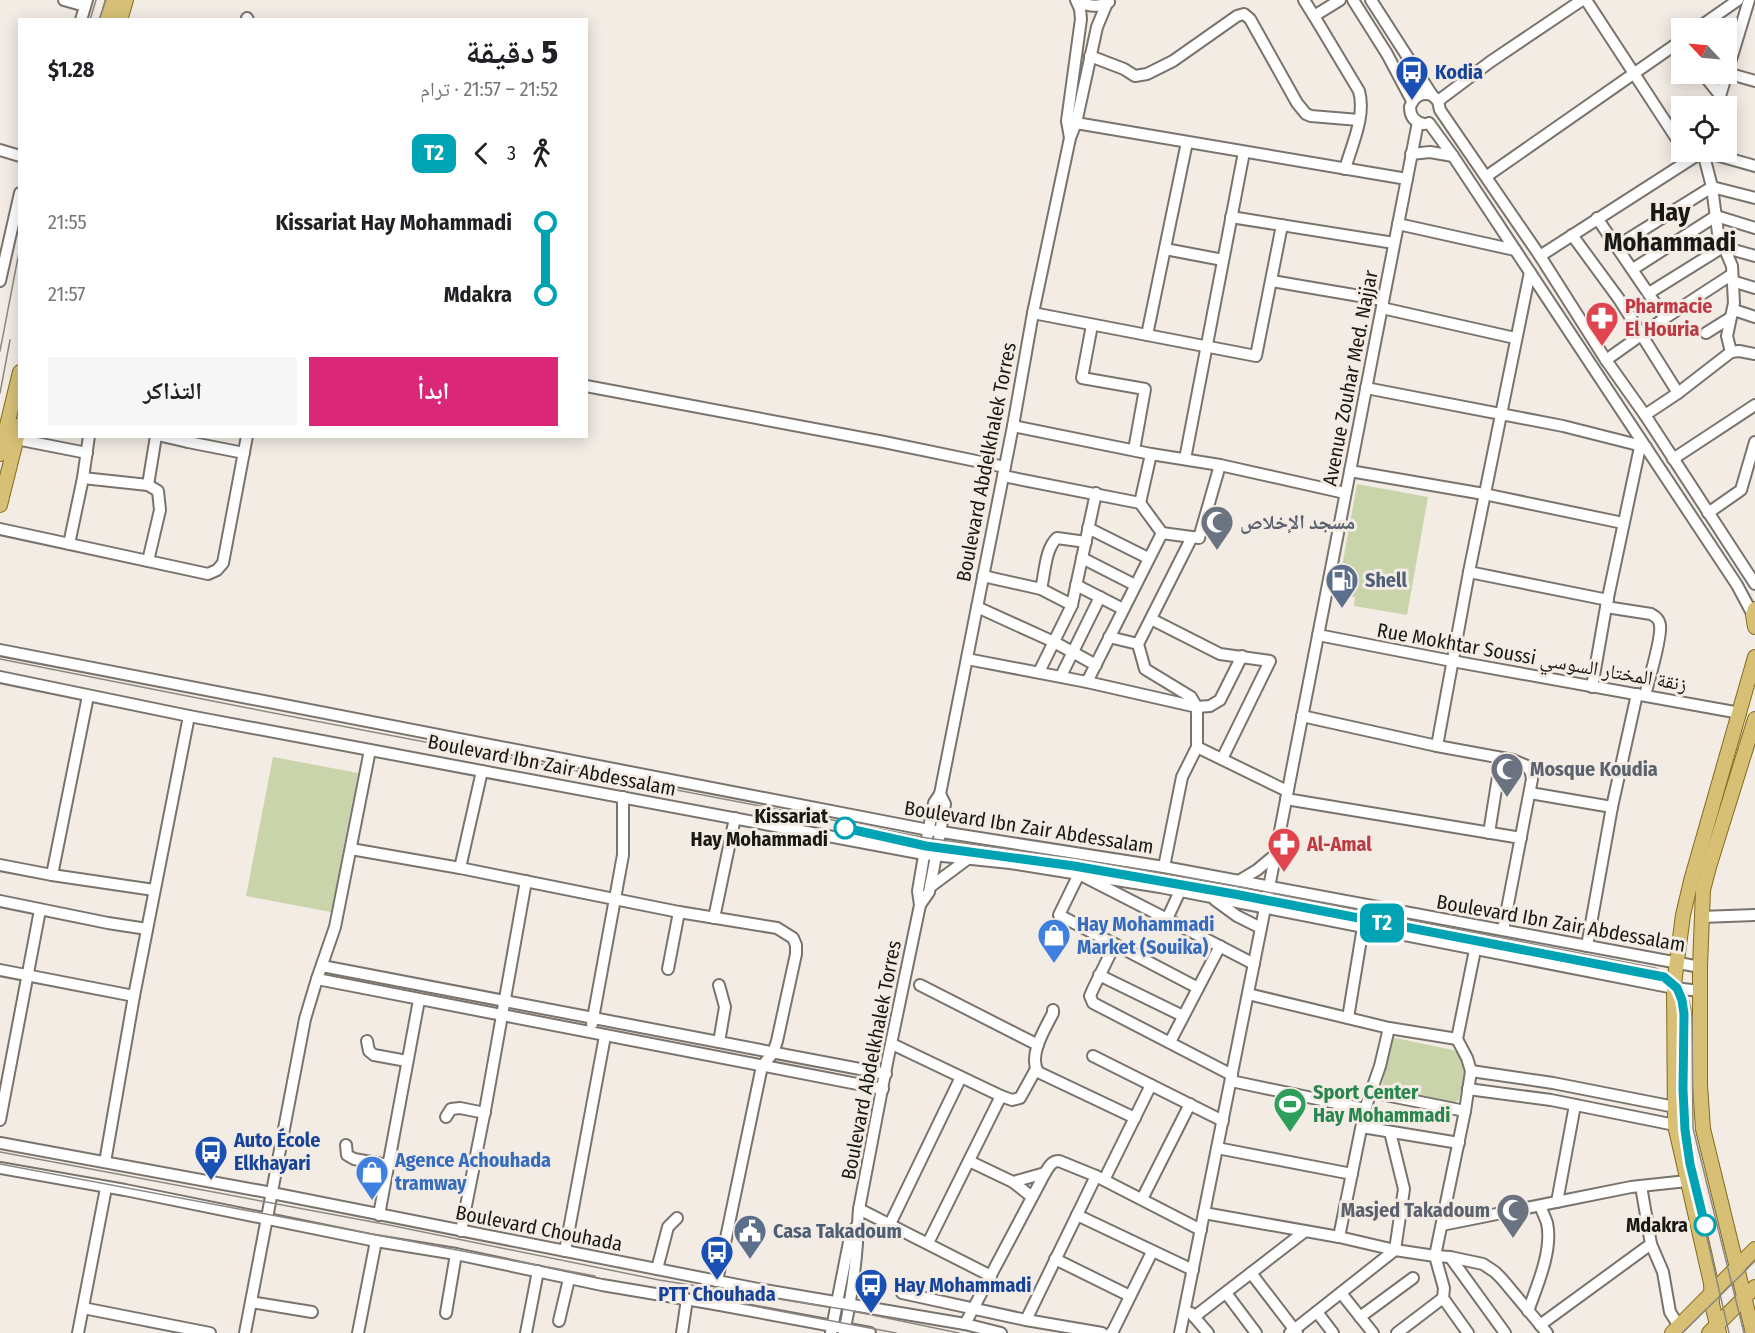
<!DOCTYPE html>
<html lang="ar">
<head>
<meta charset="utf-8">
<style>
	:root { --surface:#fff; --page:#f6f6f6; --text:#202124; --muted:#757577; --accent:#db2777 }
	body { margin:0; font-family:"Fira Sans Condensed","Noto Naskh Arabic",sans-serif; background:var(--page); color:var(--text); direction:rtl; height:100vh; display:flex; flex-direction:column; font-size:22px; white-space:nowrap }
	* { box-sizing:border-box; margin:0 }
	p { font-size:20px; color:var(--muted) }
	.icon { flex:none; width:33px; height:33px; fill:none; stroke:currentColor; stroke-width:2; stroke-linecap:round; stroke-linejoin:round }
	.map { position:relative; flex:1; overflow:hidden; direction:ltr }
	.details { position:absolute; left:18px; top:18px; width:570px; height:420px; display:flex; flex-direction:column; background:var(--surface); border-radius:0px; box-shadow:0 3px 15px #0003; direction:rtl }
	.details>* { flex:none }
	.badge { padding:0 12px; border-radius:9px; font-size:21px; line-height:39px }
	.needle { width:39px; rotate:296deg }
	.fabs { position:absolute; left:1671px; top:18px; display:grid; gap:12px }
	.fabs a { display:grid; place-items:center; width:66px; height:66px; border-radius:0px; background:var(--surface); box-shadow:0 3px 15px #0003; font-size:30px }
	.map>.badge { position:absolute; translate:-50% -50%; box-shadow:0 0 0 3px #fff }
	.legs { display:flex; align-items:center; gap:9px; height:66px; padding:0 30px; font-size:20px }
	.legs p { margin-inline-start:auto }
	.headline { display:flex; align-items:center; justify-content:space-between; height:102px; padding:0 30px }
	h1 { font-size:33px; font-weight:800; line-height:45px }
	.primary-button { display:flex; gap:12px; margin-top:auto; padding:12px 30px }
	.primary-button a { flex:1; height:69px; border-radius:0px; background:var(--accent); color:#fff; font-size:24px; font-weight:800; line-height:69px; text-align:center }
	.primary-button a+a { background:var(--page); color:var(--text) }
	ul { padding:0 30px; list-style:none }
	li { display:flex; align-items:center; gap:21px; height:72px; font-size:22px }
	li i { display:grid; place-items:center; width:9px; height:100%; margin:0 8px; background:currentColor }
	li i::after { content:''; width:15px; height:15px; margin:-8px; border:4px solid; border-radius:50%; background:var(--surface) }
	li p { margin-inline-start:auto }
	li:first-child i { background:linear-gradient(#0000 50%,currentColor 0) }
	li:last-child i { background:linear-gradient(currentColor 50%,#0000 0) }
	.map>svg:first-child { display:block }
	.green { fill:#c9d4ab }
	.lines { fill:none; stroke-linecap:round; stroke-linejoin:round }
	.minor-casing { stroke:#79736d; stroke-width:14 }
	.major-casing { stroke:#846a18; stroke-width:16 }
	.minor { stroke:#fff; stroke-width:10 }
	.major { stroke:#d7c076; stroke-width:14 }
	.tram { stroke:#8b8782; stroke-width:1.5 }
	.line-1-casing { stroke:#fff; stroke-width:14 }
	.line-1 { stroke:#00a3b4; stroke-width:9 }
	.stop-1-dot { fill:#fff; stroke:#00a3b4; stroke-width:3 }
	.labels { text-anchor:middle; stroke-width:6; stroke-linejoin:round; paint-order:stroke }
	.transit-label { font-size:20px; font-weight:bold; fill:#164399; stroke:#f3ece5; text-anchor:start }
	.health-label { font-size:20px; font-weight:bold; fill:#be3a42; stroke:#f3ece5; text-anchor:start }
	.street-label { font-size:20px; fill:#1a1815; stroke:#f3ece5 }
	.worship-label { font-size:20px; font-weight:bold; fill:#5b616d; stroke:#f3ece5; text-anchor:start }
	.service-label { font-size:20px; font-weight:bold; fill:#4e5e75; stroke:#f3ece5; text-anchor:start }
	.stop-label { font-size:20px; font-weight:bold; fill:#1a1815; stroke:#f3ece5; text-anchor:end }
	.shop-label { font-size:20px; font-weight:bold; fill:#366cbe; stroke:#f3ece5; text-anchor:start }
	.leisure-label { font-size:20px; font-weight:bold; fill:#27864d; stroke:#f3ece5; text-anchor:start }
	.district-label { font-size:26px; font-weight:bold; fill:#1a1815; stroke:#f3ece5 }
</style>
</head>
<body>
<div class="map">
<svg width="1755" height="1333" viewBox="0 0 1755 1333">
	<rect width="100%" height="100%" fill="#f3ece5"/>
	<g class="green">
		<path d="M1357 484 1428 497 1407 615 1354 606 1355 597 1337 594Z"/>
		<path d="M273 757 358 773 331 912 246 896Z"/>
		<path d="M1391 1037 1453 1050 1467 1060 1459 1100 1449 1105 1381 1091Z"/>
	</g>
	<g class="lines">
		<defs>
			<g id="minor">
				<path d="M64 0 85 6"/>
				<path d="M1077 0C1088 7 1098 8 1109 2"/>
				<path d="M1304 0 1314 16"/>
				<path d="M1340 0 1314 16 1359 91C1366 116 1352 144 1345 169"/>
				<path d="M1353 0 1387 54 1412 101"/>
				<path d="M1371 0 1432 95 1438 101 1440 110 1540 256 1606 360 1645 415 1755 584"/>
				<path d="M1586 0 1682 147"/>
				<path d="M247 18 248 20"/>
				<path d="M81 20 87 0"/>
				<path d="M1698 28 1738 0"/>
				<path d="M1090 56 1124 69 1135 76 1147 74 1173 61 1237 16 1244 14 1250 19 1297 103 1306 114 1311 116 1359 120"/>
				<path d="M1727 73 1755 81"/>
				<path d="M1703 74 1720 95"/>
				<path d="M1438 101 1490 62 1582 0"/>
				<path d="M1717 106 1749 0"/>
				<path d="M1076 123 1407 179"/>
				<path d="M1429 123 1453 156 1737 585 1753 615"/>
				<path d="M1424 124C1414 122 1410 116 1410 107 1414 96 1421 92 1432 95"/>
				<path d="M1070 138 1067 121 1081 19 1080 9 1076 0"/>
				<path d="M0 150 20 156"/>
				<path d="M1703 152 1712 187 1718 233 1732 266 1734 303 1727 336 1731 352"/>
				<path d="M1705 152 1755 166"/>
				<path d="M1411 154 1430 152 1453 156"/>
				<path d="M1487 176 1682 40"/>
				<path d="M1231 217 1394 243"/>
				<path d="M1597 218 1665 318"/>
				<path d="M1398 224 1515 250"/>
				<path d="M1572 235 1619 299 1678 393"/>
				<path d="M1617 246 1712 187 1755 198"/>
				<path d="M1165 249 1223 260"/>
				<path d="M1540 256 1702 152"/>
				<path d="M1633 269 1716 216 1755 228"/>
				<path d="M0 281 20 193"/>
				<path d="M1272 281 1383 300"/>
				<path d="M1732 281 1755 288"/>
				<path d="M1649 293 1723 247 1755 256"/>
				<path d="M1382 308 1515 338"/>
				<path d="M1734 310 1755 317"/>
				<path d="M1033 313 1256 356 1282 225"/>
				<path d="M1092 325 1082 378 1145 389 1134 450"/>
				<path d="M1706 333 1730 318"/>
				<path d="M1147 335 1187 142"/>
				<path d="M1606 360 1665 318 1731 275"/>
				<path d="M586 386 884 442 1005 467"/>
				<path d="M1366 388 1563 426 1646 447"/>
				<path d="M1645 415 1678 393 1731 352 1739 351 1755 354"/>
				<path d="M1013 426 1151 454 1220 465 1345 493"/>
				<path d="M162 436 188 442"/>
				<path d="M189 436 188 442 244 453"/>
				<path d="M16 439 87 453"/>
				<path d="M1185 459 1244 152"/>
				<path d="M1673 459 1755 405"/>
				<path d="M1350 471 1484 494 1623 523"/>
				<path d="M1003 476 1140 503 1151 454"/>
				<path d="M83 478 148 485 158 491 160 510 148 561"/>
				<path d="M148 485 156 436"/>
				<path d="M1708 513 1741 490 1755 442"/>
				<path d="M1088 528 1148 558"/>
				<path d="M0 529 208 574 217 570 223 563 247 436"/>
				<path d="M1162 533 1199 538 1220 465"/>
				<path d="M1192 537 1138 644 1145 669 1191 697 1197 707 1210 706 1220 700 1242 656"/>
				<path d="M69 544 83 478 89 436"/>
				<path d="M1082 558 1135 585"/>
				<path d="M1469 572 1608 600"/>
				<path d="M983 576 1041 589 1072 605"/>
				<path d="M1076 585 1123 609"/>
				<path d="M1041 589C1045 573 1045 549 1057 538L1086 542"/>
				<path d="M977 607 1054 642 1096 665"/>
				<path d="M1606 607 1651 614C1656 617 1659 619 1660 625 1662 638 1649 680 1645 695"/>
				<path d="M1151 619 1220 654 1270 661 1222 759"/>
				<path d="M1318 635 1452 661 1740 713"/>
				<path d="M1109 637 1138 644"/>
				<path d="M0 650 929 830 1164 867 1700 967"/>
				<path d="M967 659 1087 682 1197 707V747L1182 777 1164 867"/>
				<path d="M1039 672 1072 605 1096 493"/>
				<path d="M1061 676 1100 597"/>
				<path d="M0 677 189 716 924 854 1010 863 1160 887 1674 988 1700 991"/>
				<path d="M1087 682 1162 533 1140 503"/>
				<path d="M1592 687 1606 607 1640 447"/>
				<path d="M1302 716 1437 746 1513 760 1527 766 1531 773 1532 779 1503 930"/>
				<path d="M1437 746 1469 572 1530 272"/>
				<path d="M1197 747 1287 791"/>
				<path d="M1530 793 1612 807"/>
				<path d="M1286 799 1521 838"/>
				<path d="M1489 833 1501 758"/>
				<path d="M351 849 460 868 679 912 777 928 793 938 796 945V954L777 1041 773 1053 762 1066 758 1085 717 1281"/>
				<path d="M0 865 52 875 154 890"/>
				<path d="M460 868 482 771"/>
				<path d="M52 875 88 696"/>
				<path d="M1237 882 1257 870 1275 855"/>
				<path d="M930 887 969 858"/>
				<path d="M1180 891 1167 919 1254 964"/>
				<path d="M1215 900 1237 916 1261 928"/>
				<path d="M0 901 108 923 147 929"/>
				<path d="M920 905 929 892 936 856 945 804 940 794"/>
				<path d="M1701 917 1755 915"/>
				<path d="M714 918 735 818"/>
				<path d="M1167 919 1079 874 1059 915 1198 988"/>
				<path d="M1115 944 1093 989 1090 996 1093 1003 1232 1075"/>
				<path d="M1587 946 1612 807 1637 694"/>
				<path d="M322 966 886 1074"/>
				<path d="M668 969 679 912"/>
				<path d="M0 970 134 996"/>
				<path d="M1099 975 1183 1016"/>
				<path d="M317 979 883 1089"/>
				<path d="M719 985 725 1007 719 1042"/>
				<path d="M920 985 1038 1045"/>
				<path d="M1248 994 1389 1028 1457 1039"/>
				<path d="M1053 1010V1013C1045 1029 1028 1055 1038 1072L1135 1118"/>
				<path d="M1348 1018 1363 927"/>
				<path d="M592 1024 623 855V797"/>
				<path d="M367 1041 369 1051 374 1055 407 1061"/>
				<path d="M1170 1042 1220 946"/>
				<path d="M892 1044 1001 1096 1012 1100 1020 1098 1036 1069"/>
				<path d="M1093 1056 1223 1121"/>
				<path d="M1471 1071 1553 1083 1675 1107"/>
				<path d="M1231 1081 1365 1109"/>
				<path d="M1468 1089 1551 1100 1675 1125"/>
				<path d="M1370 1092 1465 1111"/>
				<path d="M446 1117 451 1109 460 1108 485 1113"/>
				<path d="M0 1120 40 910"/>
				<path d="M1362 1127 1459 1143"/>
				<path d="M0 1143 272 1193 758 1289 965 1324 1001 1333"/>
				<path d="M346 1145 347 1155 354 1159 388 1165"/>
				<path d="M1217 1148 1352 1174"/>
				<path d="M969 1161 1013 1182 1045 1173"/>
				<path d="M105 1162 134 996 189 716"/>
				<path d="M0 1168 125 1190 376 1241 456 1254 602 1285 709 1303 870 1333"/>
				<path d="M1104 1180 1151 1085"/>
				<path d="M1013 1182 1032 1197"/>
				<path d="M1142 1199 1190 1104"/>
				<path d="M1557 1202 1575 1105"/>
				<path d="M859 1209 991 1276"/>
				<path d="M1204 1213 1339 1237 1395 1250 1435 1256 1450 1257 1483 1264 1495 1272 1502 1279 1547 1333"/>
				<path d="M379 1215 419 1000"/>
				<path d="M1077 1215 1193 1270"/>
				<path d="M890 1224 961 1077"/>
				<path d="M1442 1225 1631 1187 1687 1181"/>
				<path d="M461 1231 486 1105 526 881"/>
				<path d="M1339 1237 1365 1109 1380 1066 1389 1028"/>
				<path d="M928 1243 1001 1096"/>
				<path d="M1651 1244 1663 1272 1670 1312 1679 1326"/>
				<path d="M565 1251 605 1036"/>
				<path d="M1450 1257 1505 1333"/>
				<path d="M1055 1259 1130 1296"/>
				<path d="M657 1269 668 1227 677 1218"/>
				<path d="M1251 1273 1297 1333"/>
				<path d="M902 1293 1026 1320 1102 1333"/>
				<path d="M1226 1293 1256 1333"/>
				<path d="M1341 1293 1373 1333"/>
				<path d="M1443 1298 1468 1333"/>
				<path d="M251 1302 312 1312"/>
				<path d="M83 1308 210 1333"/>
				<path d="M1528 1311C1537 1286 1553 1250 1547 1223 1545 1217 1542 1211 1540 1206"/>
				<path d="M1317 1312 1333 1333"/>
				<path d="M446 1313 456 1254"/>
				<path d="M1191 1313 1208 1333"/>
				<path d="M1194 1317 1304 1232"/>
				<path d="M1360 1317 1413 1278"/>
				<path d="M1026 1320 1096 1176"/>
				<path d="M559 1321 569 1279"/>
				<path d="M965 1324 1045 1173C1049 1167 1051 1161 1059 1161L1096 1176 1201 1230"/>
				<path d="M1540 1325 1651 1244 1641 1186"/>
				<path d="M78 1333 106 1188"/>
				<path d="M245 1333 305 1019 317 979 335 927 370 750"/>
				<path d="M358 1333 376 1241"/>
				<path d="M526 1333 538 1271"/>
				<path d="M682 1333 687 1299"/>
				<path d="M831 1333 849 1242 855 1228"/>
				<path d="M844 1333C850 1304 855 1273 857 1243 858 1231 858 1220 859 1209L887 1063 920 905 918 891 927 838 934 803 940 794 1013 426 1033 313 1070 138 1076 123 1097 27 1107 3"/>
				<path d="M1111 1333 1113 1331 1152 1252"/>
				<path d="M1180 1333 1265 908 1418 122"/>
				<path d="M1290 1333 1395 1250 1404 1189 1390 1132"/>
				<path d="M1397 1333 1443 1298 1444 1288 1435 1256 1465 1111 1471 1071 1467 1058 1457 1039 1475 950"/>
			</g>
			<g id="major">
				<path d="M107 20 113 0"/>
				<path d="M120 20 126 0"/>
				<path d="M0 454 20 372"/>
				<path d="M0 505 20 425"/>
				<path d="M1755 609 1753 615 1755 627"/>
				<path d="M1672 1333 1755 1249"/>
				<path d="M1709 1333 1755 1287"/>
				<path d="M1719 1333 1712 1304 1711 1283 1675 1125 1674 984 1683 915 1691 881 1755 657"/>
				<path d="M1753 1333 1703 1129 1700 1085V967L1703 890 1709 867 1755 719"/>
			</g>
		</defs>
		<use href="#minor" class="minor-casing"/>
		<use href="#major" class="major-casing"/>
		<use href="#minor" class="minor"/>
		<use href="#major" class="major"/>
		<g class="tram">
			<path d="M90 20 96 0"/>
			<path d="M99 20 106 0"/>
			<path d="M0 351 20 247"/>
			<path d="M0 393 10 340"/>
			<path d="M0 659 248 708 927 838 1076 859 1236 886 1655 968C1680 977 1689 990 1692 1017L1693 1128 1744 1333"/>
			<path d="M1685 1119 1690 1164 1729 1333"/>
			<path d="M0 1152 389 1225 659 1280 848 1310 959 1333"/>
			<path d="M0 1164 595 1276"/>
			<path d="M684 1293 896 1333"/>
			<path d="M1682 1333C1707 1309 1731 1285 1755 1261"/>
		</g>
	</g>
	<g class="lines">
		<defs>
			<path id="line-1" d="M845 828 926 846 1074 866 1234 894 1664 977 1677 988 1682 1000 1684 1014 1683 1090 1685 1130 1690 1164 1705 1225"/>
		</defs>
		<use href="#line-1" class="line-1-casing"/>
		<use href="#line-1" class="line-1"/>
	</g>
	<defs>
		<symbol id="bus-pin" viewBox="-11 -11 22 30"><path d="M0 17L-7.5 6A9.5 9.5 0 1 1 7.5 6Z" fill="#1a4fb4" stroke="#f3ece5"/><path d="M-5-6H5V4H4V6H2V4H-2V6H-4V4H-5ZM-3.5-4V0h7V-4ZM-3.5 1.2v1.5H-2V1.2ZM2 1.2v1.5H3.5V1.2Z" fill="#fff"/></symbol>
		<symbol id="pharmacy-pin" viewBox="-11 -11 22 30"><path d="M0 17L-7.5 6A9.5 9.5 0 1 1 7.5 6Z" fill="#e0444e" stroke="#f3ece5"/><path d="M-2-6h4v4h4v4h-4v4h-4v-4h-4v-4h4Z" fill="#fff"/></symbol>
		<symbol id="mosque-pin" viewBox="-11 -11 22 30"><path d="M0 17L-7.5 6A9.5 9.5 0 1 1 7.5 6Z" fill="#6b7280" stroke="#f3ece5"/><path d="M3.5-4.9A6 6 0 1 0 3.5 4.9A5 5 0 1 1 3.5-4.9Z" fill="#fff"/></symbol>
		<symbol id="fuel-pin" viewBox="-11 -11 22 30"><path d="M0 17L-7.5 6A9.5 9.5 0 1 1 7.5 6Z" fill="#5c6f8a" stroke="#f3ece5"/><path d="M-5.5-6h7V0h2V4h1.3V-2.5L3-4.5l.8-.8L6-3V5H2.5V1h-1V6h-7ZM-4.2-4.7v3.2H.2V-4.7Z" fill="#fff"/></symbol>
		<symbol id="shop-pin" viewBox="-11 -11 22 30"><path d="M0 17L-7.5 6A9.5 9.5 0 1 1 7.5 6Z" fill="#3f7fe0" stroke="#f3ece5"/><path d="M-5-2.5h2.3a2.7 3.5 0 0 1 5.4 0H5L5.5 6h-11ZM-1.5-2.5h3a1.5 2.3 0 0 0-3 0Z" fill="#fff"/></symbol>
		<symbol id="stadium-pin" viewBox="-11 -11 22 30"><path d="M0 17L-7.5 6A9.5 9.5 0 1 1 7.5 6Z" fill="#2e9e5b" stroke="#f3ece5"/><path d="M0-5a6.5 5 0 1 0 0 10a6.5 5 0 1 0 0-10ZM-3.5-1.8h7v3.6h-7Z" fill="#fff"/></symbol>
		<symbol id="civic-pin" viewBox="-11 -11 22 30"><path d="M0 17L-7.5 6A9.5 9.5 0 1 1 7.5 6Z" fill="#5c6f8a" stroke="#f3ece5"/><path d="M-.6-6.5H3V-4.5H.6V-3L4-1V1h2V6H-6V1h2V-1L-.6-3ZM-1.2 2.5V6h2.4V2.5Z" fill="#fff"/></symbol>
	</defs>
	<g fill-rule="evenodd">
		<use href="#bus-pin" x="1393" y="53" width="38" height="52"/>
		<use href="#pharmacy-pin" x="1583" y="299" width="38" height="52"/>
		<use href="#mosque-pin" x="1198" y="503" width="38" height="52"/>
		<use href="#fuel-pin" x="1323" y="561" width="38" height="52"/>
		<use href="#mosque-pin" x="1488" y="750" width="38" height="52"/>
		<use href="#pharmacy-pin" x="1265" y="825" width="38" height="52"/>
		<use href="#shop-pin" x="1035" y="916" width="38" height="52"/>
		<use href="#stadium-pin" x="1271" y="1085" width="38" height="52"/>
		<use href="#bus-pin" x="192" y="1133" width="38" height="52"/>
		<use href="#shop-pin" x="353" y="1153" width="38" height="52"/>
		<use href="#mosque-pin" x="1494" y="1191" width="38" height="52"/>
		<use href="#civic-pin" x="731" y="1212" width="38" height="52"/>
		<use href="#bus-pin" x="698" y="1233" width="38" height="52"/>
		<use href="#bus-pin" x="852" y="1266" width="38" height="52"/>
	</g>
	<g class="stop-1-dot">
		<circle cx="845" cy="828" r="10"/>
		<circle cx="1705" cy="1225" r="10"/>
	</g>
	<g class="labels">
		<g class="transit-label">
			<text x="1435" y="79">Kodia</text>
			<text x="234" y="1147">Auto École<tspan x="234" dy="23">Elkhayari</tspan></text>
			<text x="894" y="1292">Hay Mohammadi</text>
			<text x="717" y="1301" text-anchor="middle">PTT Chouhada</text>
		</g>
		<g class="health-label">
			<text x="1625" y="313">Pharmacie<tspan x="1625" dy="23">El Houria</tspan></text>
			<text x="1307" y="851">Al-Amal</text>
		</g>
		<g class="street-label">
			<text transform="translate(1350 378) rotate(-79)" y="7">Avenue Zouhar Med. Najjar</text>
			<text transform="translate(986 462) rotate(-79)" y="7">Boulevard Abdelkhalek Torres</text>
			<text transform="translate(1532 657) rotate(10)" y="7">Rue Mokhtar Soussi زنقة المختار السوسي</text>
			<text transform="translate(552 765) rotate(11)" y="7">Boulevard Ibn Zair Abdessalam</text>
			<text transform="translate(1029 827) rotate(9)" y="7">Boulevard Ibn Zair Abdessalam</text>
			<text transform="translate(1561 923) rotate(10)" y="7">Boulevard Ibn Zair Abdessalam</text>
			<text transform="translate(871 1060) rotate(-79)" y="7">Boulevard Abdelkhalek Torres</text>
			<text transform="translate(539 1228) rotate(11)" y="7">Boulevard Chouhada</text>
		</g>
		<g class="worship-label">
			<text x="1240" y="529">مسجد الإخلاص</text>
			<text x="1530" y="776">Mosque Koudia</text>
			<text x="1490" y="1217" text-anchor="end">Masjed Takadoum</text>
		</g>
		<g class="service-label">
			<text x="1365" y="587">Shell</text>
			<text x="773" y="1238">Casa Takadoum</text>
		</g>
		<g class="stop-label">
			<text x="828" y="823">Kissariat<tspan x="828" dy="23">Hay Mohammadi</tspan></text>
			<text x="1688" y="1232">Mdakra</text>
		</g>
		<g class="shop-label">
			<text x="1077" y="931">Hay Mohammadi<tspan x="1077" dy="23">Market (Souika)</tspan></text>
			<text x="395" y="1167">Agence Achouhada<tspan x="395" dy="23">tramway</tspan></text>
		</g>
		<g class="leisure-label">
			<text x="1313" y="1099">Sport Center<tspan x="1313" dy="23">Hay Mohammadi</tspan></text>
		</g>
		<g class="district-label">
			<text x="1670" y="221">Hay<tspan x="1670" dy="30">Mohammadi</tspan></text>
		</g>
	</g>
</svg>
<div class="fabs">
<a><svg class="needle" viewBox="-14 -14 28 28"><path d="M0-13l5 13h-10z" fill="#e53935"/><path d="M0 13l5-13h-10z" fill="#757577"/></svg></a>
<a><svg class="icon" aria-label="locate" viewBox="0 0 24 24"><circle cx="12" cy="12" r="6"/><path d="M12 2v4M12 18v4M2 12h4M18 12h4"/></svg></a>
</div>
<b class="badge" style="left:1382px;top:923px;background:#00a3b4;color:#fff">T2</b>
<section class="details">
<div class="headline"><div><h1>5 دقيقة</h1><p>21:52 – 21:57 · ترام</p></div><b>$1.28</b></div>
<div class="legs"><svg class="icon" aria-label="walk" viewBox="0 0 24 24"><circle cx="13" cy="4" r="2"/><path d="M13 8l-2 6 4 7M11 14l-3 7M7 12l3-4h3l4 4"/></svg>3<svg class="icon" aria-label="back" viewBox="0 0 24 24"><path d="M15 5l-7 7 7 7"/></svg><b class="badge" style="background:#00a3b4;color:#fff">T2</b></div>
<ul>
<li><i style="color:#00a3b4"></i><b>Kissariat Hay Mohammadi</b><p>21:55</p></li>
<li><i style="color:#00a3b4"></i><b>Mdakra</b><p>21:57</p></li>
</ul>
<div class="primary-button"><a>ابدأ</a><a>التذاكر</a></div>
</section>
</div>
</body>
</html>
